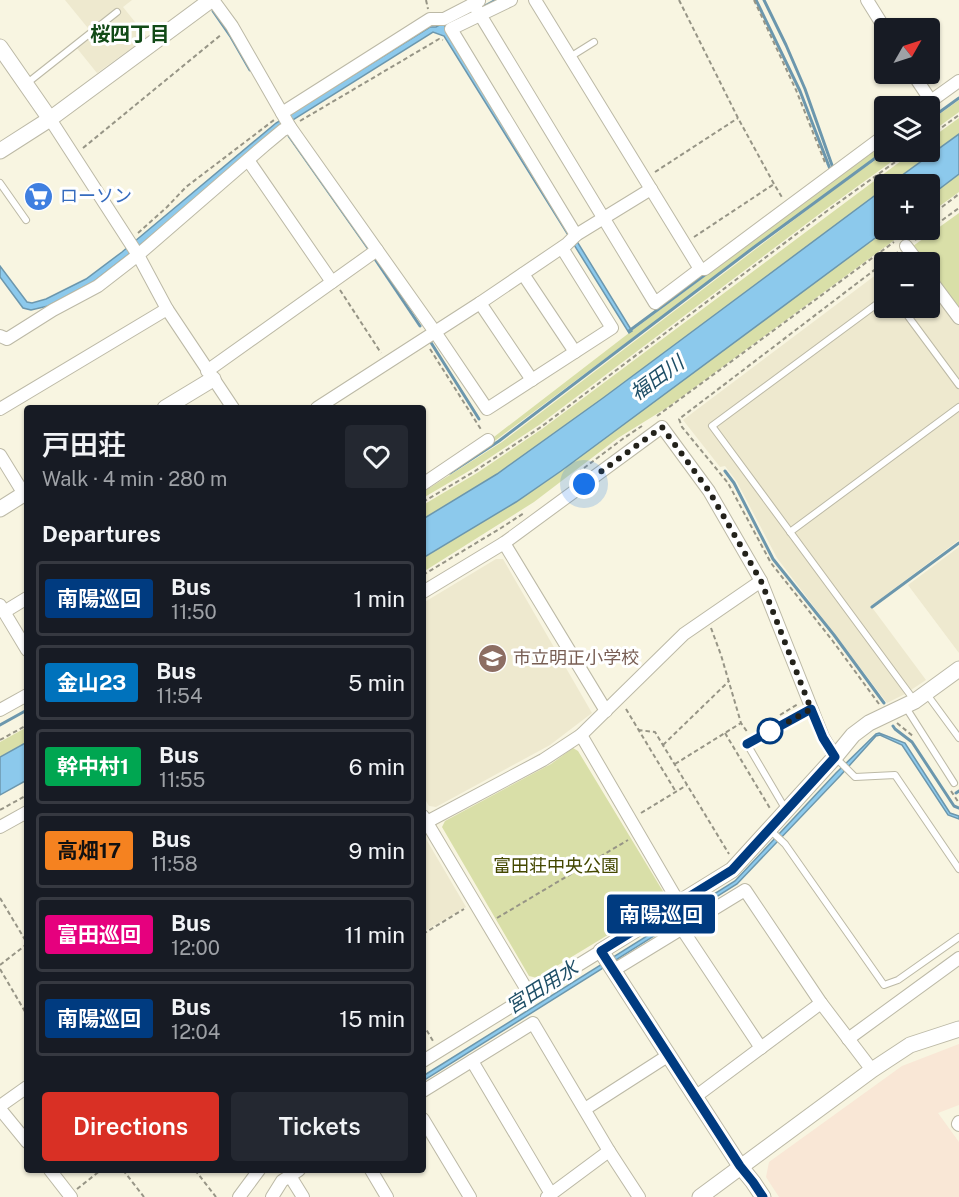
<!DOCTYPE html>
<html lang="en">
<head>
<meta charset="utf-8">
<style>
	:root { --surface:#171b24; --page:#242831; --text:#f1f3f6; --muted:#9ea1a6; --line:#363941; --accent:#d93025 }
	body { margin:0; font-family:"Public Sans","Noto Sans JP",sans-serif; background:var(--page); color:var(--text); height:100vh; display:flex; flex-direction:column; font-size:22px; white-space:nowrap }
	* { box-sizing:border-box; margin:0 }
	p { font-size:20px; color:var(--muted) }
	.icon { flex:none; width:33px; height:33px; fill:none; stroke:currentColor; stroke-width:2; stroke-linecap:round; stroke-linejoin:round }
	.map { position:relative; flex:1; overflow:hidden }
	.panel { position:absolute; left:24px; top:405px; width:402px; height:768px; display:flex; flex-direction:column; background:var(--surface); border-radius:6px; box-shadow:0 2px 4px #0004 }
	.panel>* { flex:none }
	.badge { padding:0 12px; border-radius:4px; font-size:21px; line-height:39px }
	.needle { width:39px; rotate:51deg }
	.fabs { position:absolute; left:874px; top:18px; display:grid; gap:12px }
	.fabs a { display:grid; place-items:center; width:66px; height:66px; border-radius:6px; background:var(--surface); box-shadow:0 2px 4px #0004; font-size:30px }
	.you { position:absolute; width:30px; height:30px; margin:-15px; border:4px solid #fff; border-radius:50%; background:#1a73e8; box-shadow:0 0 0 9px #1a73e833 }
	.map>.badge { position:absolute; translate:-50% -50%; box-shadow:0 0 0 3px #fff }
	h2 { padding:0 18px; font-size:22px; line-height:54px }
	.round { display:grid; place-items:center; flex:none; width:63px; height:63px; border-radius:6px; background:var(--page) }
	.summary { display:flex; align-items:center; justify-content:space-between; height:102px; padding:0 18px }
	h1 { font-size:28px; font-weight:600; line-height:45px }
	.button { display:flex; gap:12px; margin-top:auto; padding:12px 18px }
	.button a { flex:1; height:69px; border-radius:6px; background:var(--accent); color:#fff; font-size:24px; font-weight:600; line-height:69px; text-align:center }
	.button a+a { background:var(--page); color:var(--text) }
	ul { padding:0; list-style:none }
	li { display:flex; align-items:center; gap:18px; height:75px; margin:0 12px 9px; padding:0 6px; border:3px solid var(--line); border-radius:6px }
	li div { flex:1 }
	li b { display:block; font-size:22px }
	li em { font-style:normal }
	li .badge { min-width:66px; font-weight:700; text-align:center }
	.map>svg:first-child { display:block }
	.commercial { fill:#f9e7d6 }
	.built { fill:#eee9cf }
	.green { fill:#d9dfa8 }
	.water { fill:#8cc9ec; stroke:#6c97ad; stroke-width:1.5 }
	.lines { fill:none; stroke-linecap:round; stroke-linejoin:round }
	.stream { stroke:#6c97ad; stroke-width:3 }
	.service-casing { stroke:#bcb9a6; stroke-width:8 }
	.minor-casing { stroke:#bcb9a6; stroke-width:14 }
	.tertiary-casing { stroke:#bcb9a6; stroke-width:17 }
	.path { stroke:#979586; stroke-width:2; stroke-dasharray:4.5 3; stroke-linecap:butt }
	.service { stroke:#fff; stroke-width:6 }
	.minor { stroke:#fff; stroke-width:12 }
	.tertiary { stroke:#fff; stroke-width:15 }
	.line-casing { stroke:#fff; stroke-width:14 }
	.line { stroke:#003b80; stroke-width:9 }
	.walk { stroke:#23221b; stroke-width:6; stroke-dasharray:0 10.8 }
	.stop-dot { fill:#fff; stroke:#003b80; stroke-width:3 }
	.labels { text-anchor:middle; stroke-width:6; stroke-linejoin:round; paint-order:stroke }
	.shop-label { font-size:18px; fill:#366cbe; stroke:#fff; text-anchor:start }
	.education-label { font-size:18px; fill:#785e54; stroke:#fff; text-anchor:start }
	.park-label { font-size:18px; fill:#444800; stroke:#fff }
	.neighbourhood-label { font-size:20px; font-weight:bold; fill:#114a17; stroke:#fff }
	.water-label { font-size:20px; font-style:italic; fill:#1f4f67; stroke:#fff }
</style>
</head>
<body>
<div class="map">
<svg width="959" height="1197" viewBox="0 0 959 1197">
	<rect width="100%" height="100%" fill="#f8f5e1"/>
	<path class="commercial" d="M959 1044V1105L938 1113 959 1142V1197H779L766 1177 769 1162 902 1066Z"/>
	<g class="built">
		<path d="M65 0H132L123 7 147 37 97 73 76 47 92 33Z"/>
		<path d="M885 268V308H930V283L959 324V540L871 606 926 680 905 694 887 703 777 558 737 482 725 466 720 467 683 420Z"/>
		<path d="M959 547V653L908 585Z"/>
		<path d="M496 559H503L592 713 550 745 436 807 429 806 423 796V603Z"/>
		<path d="M423 838 426 839 466 907 423 932Z"/>
	</g>
	<g class="green">
		<path d="M959 100V112L930 133V121Z"/>
		<path d="M959 118V134L890 184H885V188L603 398 497 474 423 519V505L477 473 542 429 913 152H930V139Z"/>
		<path d="M885 142V150L492 443 490 440 629 333Z"/>
		<path d="M887 152H905L826 209 539 425 474 468 423 498V492L502 442 840 185Z"/>
		<path d="M959 174V192L930 213V196Z"/>
		<path d="M959 213V314L930 275V262H921L913 246Z"/>
		<path d="M886 230H908L668 407 618 438 534 502 423 572V558L516 502 561 471Z"/>
		<path d="M27 727V742L0 757V742Z"/>
		<path d="M573 748 578 751 664 893 662 902 537 978 529 976 442 827 445 821 551 764Z"/>
	</g>
	<g class="water">
		<path d="M443 23 632 331 629 333 444 36 433 32 291 121 266 139 133 251 93 282 48 306 31 310 23 308 0 277V266L27 302 32 303 46 299 86 279 122 252 276 123 430 27H436Z"/>
		<path d="M959 134V174L930 196V184H890Z"/>
		<path d="M885 188 886 230 561 471 516 502 423 558V519L497 474 603 398Z"/>
		<path d="M879 733 905 743 950 813 959 816V819L948 815 902 745 880 735 876 736 840 776 737 884 423 1081V1076L735 881 836 773 876 734Z"/>
		<path d="M27 742V780L0 795V757Z"/>
	</g>
	<g class="lines">
		<g class="stream">
			<path d="M756 0 800 91 830 169"/>
			<path d="M764 0 786 45 805 89 833 168 835 166"/>
			<path d="M485 6 496 0"/>
			<path d="M213 11 231 37 250 70"/>
			<path d="M930 119 959 98"/>
			<path d="M289 136 368 248"/>
			<path d="M375 259 420 326"/>
			<path d="M629 331 706 274"/>
			<path d="M430 341 479 419"/>
			<path d="M725 471 734 483 773 559 834 635 884 703"/>
			<path d="M450 473 499 441 753 248 885 151"/>
			<path d="M872 607 959 543"/>
			<path d="M0 725 27 710"/>
			<path d="M893 726 895 729 912 742 954 806 959 808"/>
			<path d="M956 793 959 791"/>
		</g>
		<defs>
			<g id="service">
				<path d="M570 57 594 42"/>
				<path d="M26 84 117 12"/>
				<path d="M0 183 26 220"/>
				<path d="M885 298 712 426 914 700"/>
				<path d="M902 308 959 385"/>
				<path d="M790 532 959 407"/>
				<path d="M926 693 959 738"/>
				<path d="M905 706 954 783"/>
				<path d="M835 757 855 777 895 775 959 869"/>
				<path d="M786 810 747 744 811 709"/>
				<path d="M771 831 785 844 884 985 898 980 959 937"/>
			</g>
			<g id="minor">
				<path d="M213 0 232 26 290 127 435 332 487 409 612 328 562 248"/>
				<path d="M511 0 451 29 576 235"/>
				<path d="M867 0 885 29"/>
				<path d="M473 3 655 303 700 269 535 0"/>
				<path d="M913 74 931 101"/>
				<path d="M924 106 959 81"/>
				<path d="M282 113 430 19H444L479 1"/>
				<path d="M50 119 138 255 167 309 233 408"/>
				<path d="M248 160 332 282"/>
				<path d="M906 246 918 262"/>
				<path d="M700 269H705L885 135"/>
				<path d="M523 274 575 352"/>
				<path d="M930 279 959 318"/>
				<path d="M480 303 532 380"/>
				<path d="M0 336 7 339 53 310 98 286 138 255 265 145 283 130 290 127"/>
				<path d="M207 371 377 250"/>
				<path d="M317 408 480 303 567 244 576 235 651 189"/>
				<path d="M0 409 167 309"/>
				<path d="M0 455 24 494"/>
				<path d="M423 484 488 440"/>
				<path d="M504 543 606 711"/>
				<path d="M423 592 504 543 662 427 709 491 761 581 823 737 835 757"/>
				<path d="M0 605 27 650"/>
				<path d="M4 612 27 598"/>
				<path d="M0 710 27 695"/>
				<path d="M581 735 679 903"/>
				<path d="M423 816 530 995"/>
				<path d="M423 824 543 760 581 735 684 634 761 581"/>
				<path d="M0 827 27 812"/>
				<path d="M682 929 761 1048"/>
				<path d="M614 970 745 890 821 1003 872 1070"/>
				<path d="M848 1039 959 958"/>
				<path d="M423 1061 601 951"/>
				<path d="M472 1061 551 1194"/>
				<path d="M423 1091 533 1023 609 1151 639 1197"/>
				<path d="M695 1097 821 1003"/>
				<path d="M0 1106 27 1087"/>
				<path d="M0 1109 27 1142"/>
				<path d="M585 1109 669 1055"/>
				<path d="M423 1119 470 1197"/>
				<path d="M959 1122 958 1124 959 1125"/>
				<path d="M50 1170 71 1197"/>
				<path d="M371 1170 387 1197"/>
				<path d="M290 1176 303 1197"/>
				<path d="M239 1197 259 1170"/>
				<path d="M272 1197 282 1181 299 1170"/>
				<path d="M547 1197 609 1151"/>
			</g>
			<g id="tertiary">
				<path d="M0 47 50 119"/>
				<path d="M0 151 50 119 211 0"/>
				<path d="M165 408 213 379"/>
				<path d="M0 509 27 492"/>
				<path d="M700 1197 872 1070 910 1045 959 1029"/>
				<path d="M763 1197 753 1182 740 1166 601 951 732 870 835 757 853 735 869 723 915 701 959 669"/>
			</g>
		</defs>
		<use href="#service" class="service-casing"/>
		<use href="#minor" class="minor-casing"/>
		<use href="#tertiary" class="tertiary-casing"/>
		<g class="path">
			<path d="M426 0 428 9"/>
			<path d="M679 0 738 118 774 184 783 199"/>
			<path d="M754 0 796 90 826 165"/>
			<path d="M300 121 439 39 443 40"/>
			<path d="M930 136 959 115"/>
			<path d="M83 148 222 34"/>
			<path d="M655 172 738 118"/>
			<path d="M930 216 959 194"/>
			<path d="M930 229 959 208"/>
			<path d="M138 233 167 207 186 187 274 120"/>
			<path d="M904 235 911 230"/>
			<path d="M694 237 774 184"/>
			<path d="M915 240 929 230"/>
			<path d="M340 290 381 353"/>
			<path d="M430 349 482 431"/>
			<path d="M657 416 894 242"/>
			<path d="M572 477 624 438 642 426"/>
			<path d="M423 502 475 471 541 427 827 211 909 152"/>
			<path d="M423 575 501 528 524 513"/>
			<path d="M711 628 721 655 741 723 748 733"/>
			<path d="M879 704 832 640 771 563 728 483 682 427 679 419 898 252"/>
			<path d="M626 709 676 792"/>
			<path d="M780 715 798 704"/>
			<path d="M897 723 914 737"/>
			<path d="M638 730 655 732 729 854"/>
			<path d="M725 733 771 810"/>
			<path d="M0 740 27 725"/>
			<path d="M663 745 729 681"/>
			<path d="M675 764 741 723"/>
			<path d="M951 791 959 803"/>
			<path d="M0 810 27 795"/>
			<path d="M641 813 687 785"/>
			<path d="M0 898 27 943"/>
			<path d="M497 918 628 840"/>
			<path d="M423 934 464 909"/>
			<path d="M0 965 27 944"/>
			<path d="M0 969 27 1015"/>
			<path d="M423 1024 433 1041"/>
			<path d="M123 1170 144 1197"/>
			<path d="M195 1170 216 1197"/>
			<path d="M77 1189 101 1170"/>
		</g>
		<use href="#service" class="service"/>
		<use href="#minor" class="minor"/>
		<use href="#tertiary" class="tertiary"/>
	</g>
	<g class="lines">
		<defs>
			<path id="line" d="M747 744 811 709 823 738 835 757 732 870 601 951 740 1166 753 1182 763 1197"/>
		</defs>
		<use href="#line" class="line-casing"/>
		<use href="#line" class="line"/>
		<path class="walk" d="M584 484 662 427 709 491 761 581 811 709 767 734 770 731"/>
	</g>
	<defs>
		<symbol id="supermarket-disc" viewBox="-11 -11 22 22"><circle r="9.5" fill="#3f7fe0" stroke="#fff"/><path d="M-6-5.5h2.5l.6 2H6L4.5 2H-2.5L-4.4-4H-6ZM-1.5 3.2a1.3 1.3 0 1 0 .1 0ZM3 3.2a1.3 1.3 0 1 0 .1 0Z" fill="#fff"/></symbol>
		<symbol id="school-disc" viewBox="-11 -11 22 22"><circle r="9.5" fill="#8d6e63" stroke="#fff"/><path d="M0-5L7-2L0 1L-7-2ZM-4 1L0 2.5L4 1V4Q0 6-4 4Z" fill="#fff"/></symbol>
	</defs>
	<g fill-rule="evenodd">
		<use href="#supermarket-disc" x="22" y="180" width="33" height="33"/>
		<use href="#school-disc" x="476" y="642" width="33" height="33"/>
	</g>
	<circle class="stop-dot" cx="770" cy="731" r="12"/>
	<g class="labels">
		<g class="shop-label">
			<text x="60" y="202">ローソン</text>
		</g>
		<g class="education-label">
			<text x="513" y="664">市立明正小学校</text>
		</g>
		<g class="park-label">
			<text x="556" y="872">富田荘中央公園</text>
		</g>
		<g class="neighbourhood-label">
			<text x="130" y="41">桜四丁目</text>
		</g>
		<g class="water-label">
			<text transform="translate(657 378) rotate(-36)" y="7">福田川</text>
			<text transform="translate(542 987) rotate(-32)" y="7">宮田用水</text>
		</g>
	</g>
</svg>
<div class="fabs">
<a><svg class="needle" viewBox="-14 -14 28 28"><path d="M0-13l5 13h-10z" fill="#e53935"/><path d="M0 13l5-13h-10z" fill="#9ea1a6"/></svg></a>
<a><svg class="icon" aria-label="layers" viewBox="0 0 24 24"><path d="M12 4l9 5-9 5-9-5zM3 14l9 5 9-5"/></svg></a>
<a>+</a>
<a>−</a>
</div>
<div class="you" style="left:584px;top:484px"></div>
<b class="badge" style="left:661px;top:914px;background:#003b80;color:#fff">南陽巡回</b>
<section class="panel">
<div class="summary"><div><h1>戸田荘</h1><p>Walk · 4 min · 280 m</p></div><a class="round"><svg class="icon" aria-label="heart" viewBox="0 0 24 24"><path d="M12 20l-8-8c-3-5 5-10 8-4 3-6 11-1 8 4z"/></svg></a></div>
<h2>Departures</h2>
<ul>
<li><span class="badge" style="background:#003b80;color:#fff">南陽巡回</span><div><b>Bus</b><p>11:50</p></div><em>1 min</em></li>
<li><span class="badge" style="background:#0072bc;color:#fff">金山23</span><div><b>Bus</b><p>11:54</p></div><em>5 min</em></li>
<li><span class="badge" style="background:#00a651;color:#fff">幹中村1</span><div><b>Bus</b><p>11:55</p></div><em>6 min</em></li>
<li><span class="badge" style="background:#f58220;color:#111">高畑17</span><div><b>Bus</b><p>11:58</p></div><em>9 min</em></li>
<li><span class="badge" style="background:#e6007e;color:#fff">富田巡回</span><div><b>Bus</b><p>12:00</p></div><em>11 min</em></li>
<li><span class="badge" style="background:#003b80;color:#fff">南陽巡回</span><div><b>Bus</b><p>12:04</p></div><em>15 min</em></li>
</ul>
<div class="button"><a>Directions</a><a>Tickets</a></div>
</section>
</div>
</body>
</html>
